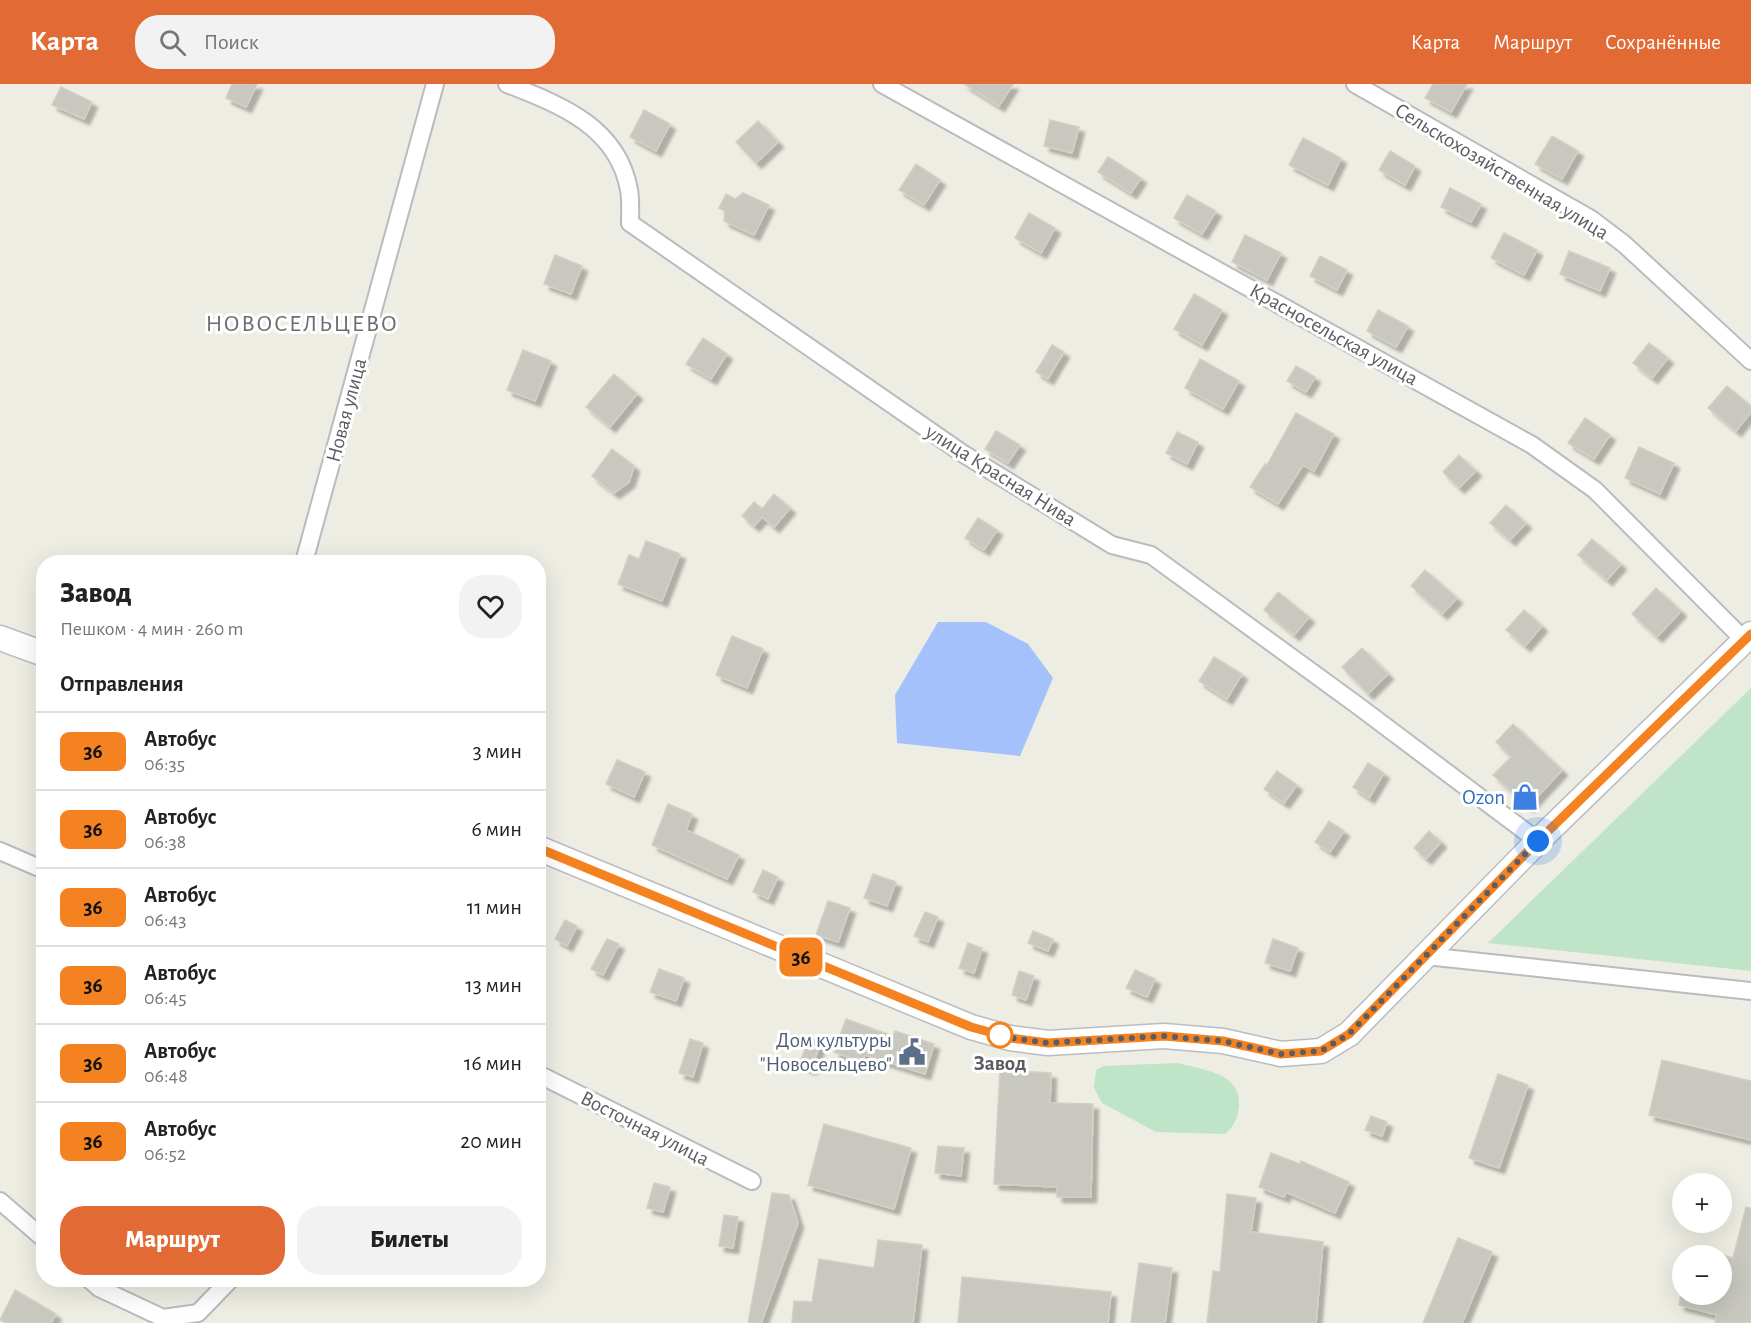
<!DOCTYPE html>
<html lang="ru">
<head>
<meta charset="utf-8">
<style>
	:root { --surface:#fff; --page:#f2f2f2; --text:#222; --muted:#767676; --line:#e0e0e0; --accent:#e16a35 }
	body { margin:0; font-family:"Alegreya Sans",sans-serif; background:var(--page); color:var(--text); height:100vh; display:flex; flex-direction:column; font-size:22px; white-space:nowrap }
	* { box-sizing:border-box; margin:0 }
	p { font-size:20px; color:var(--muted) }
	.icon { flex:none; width:33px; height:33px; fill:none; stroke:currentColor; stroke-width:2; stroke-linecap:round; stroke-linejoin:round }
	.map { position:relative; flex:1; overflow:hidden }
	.side { position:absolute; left:36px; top:471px; width:510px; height:732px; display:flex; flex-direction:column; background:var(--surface); border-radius:24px; box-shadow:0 6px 24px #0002 }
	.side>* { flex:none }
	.badge { padding:0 12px; border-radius:9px; font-size:21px; line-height:39px }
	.buttons { position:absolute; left:1672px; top:1089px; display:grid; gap:12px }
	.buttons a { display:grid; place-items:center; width:60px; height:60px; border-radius:50%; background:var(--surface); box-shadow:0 6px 24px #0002; font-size:30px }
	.you { position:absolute; width:30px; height:30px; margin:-15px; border:4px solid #fff; border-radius:50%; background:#1a73e8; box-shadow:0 0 0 9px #1a73e833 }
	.map>.badge { position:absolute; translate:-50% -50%; box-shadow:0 0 0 3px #fff }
	h2 { padding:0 24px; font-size:22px; line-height:54px }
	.round { display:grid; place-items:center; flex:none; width:63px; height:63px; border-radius:24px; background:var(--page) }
	.head { display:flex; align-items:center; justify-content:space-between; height:102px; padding:0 24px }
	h1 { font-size:28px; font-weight:800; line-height:45px }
	.cta { display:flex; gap:12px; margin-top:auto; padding:12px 24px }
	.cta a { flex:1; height:69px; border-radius:24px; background:var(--accent); color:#fff; font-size:24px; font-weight:800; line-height:69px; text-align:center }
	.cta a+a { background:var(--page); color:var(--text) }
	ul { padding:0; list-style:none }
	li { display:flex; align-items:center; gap:18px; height:78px; padding:0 24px; border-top:2px solid var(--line) }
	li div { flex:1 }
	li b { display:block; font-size:22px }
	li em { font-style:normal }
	li .badge { min-width:66px; font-weight:700; text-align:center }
	header { display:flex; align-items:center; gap:36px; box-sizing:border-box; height:84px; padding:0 30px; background:var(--accent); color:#fff }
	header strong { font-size:28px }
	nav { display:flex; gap:33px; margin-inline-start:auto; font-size:21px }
	.search { width:420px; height:54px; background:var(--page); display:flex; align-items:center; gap:15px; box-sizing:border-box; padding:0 21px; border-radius:24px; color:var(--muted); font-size:22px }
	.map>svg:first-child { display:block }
	.green { fill:#c0e4c8 }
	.water { fill:#a5c1fb }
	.building { fill:#c8c7c0; stroke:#d1d0c1; stroke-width:1.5; filter:url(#shadow) }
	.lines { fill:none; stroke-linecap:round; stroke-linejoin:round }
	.street-casing { stroke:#babbc1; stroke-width:20 }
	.secondary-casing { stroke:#bbbcc3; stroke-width:27 }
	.street { stroke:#fff; stroke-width:16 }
	.secondary { stroke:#fff; stroke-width:24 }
	.line-casing { stroke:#fff; stroke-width:14 }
	.line { stroke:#f58220; stroke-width:9 }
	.walk { stroke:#5b5d63; stroke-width:6; stroke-dasharray:0 10.8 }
	.stop-dot { fill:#fff; stroke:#f58220; stroke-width:3 }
	.labels { text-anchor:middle; stroke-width:6; stroke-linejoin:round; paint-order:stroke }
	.street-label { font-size:21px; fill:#5b5d63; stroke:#fff }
	.shop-label { font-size:21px; fill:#366cbe; stroke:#fff; text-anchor:end }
	.service-label { font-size:21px; fill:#4e5e75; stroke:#fff; text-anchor:end }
	.stop-label { font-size:21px; font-weight:bold; fill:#5b5d63; stroke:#fff }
	.quarter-label { font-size:24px; letter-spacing:1.5px; fill:#6c6e75; stroke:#fff }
</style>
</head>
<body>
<header>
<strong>Карта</strong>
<div class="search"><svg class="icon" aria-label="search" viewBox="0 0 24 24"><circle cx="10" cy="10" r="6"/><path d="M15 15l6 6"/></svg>Поиск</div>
<nav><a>Карта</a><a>Маршрут</a><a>Сохранённые</a></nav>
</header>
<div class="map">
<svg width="1751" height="1239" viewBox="0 0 1751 1239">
	<defs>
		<filter id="shadow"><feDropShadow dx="5.5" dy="5.5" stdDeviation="1.5" flood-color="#0004"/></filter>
	</defs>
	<rect width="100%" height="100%" fill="#edede3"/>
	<g class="green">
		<path d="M1751 604V887L1488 859Z"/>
		<path d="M1178 979C1203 986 1242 989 1239 1022 1238 1033 1234 1043 1225 1050L1156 1048 1102 1019 1094 1004 1096 986 1104 982Z"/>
	</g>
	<path class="water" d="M938 538H986L1028 560 1053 594 1020 672 897 659 895 611Z"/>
	<g class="building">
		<path d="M232 0H257L246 23 226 14Z"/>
		<path d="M964 0H1013L999 22Z"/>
		<path d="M1433 0H1467L1451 28 1425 14Z"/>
		<path d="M61 3 92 18 84 35 52 21Z"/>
		<path d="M644 26 670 40 656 67 630 53Z"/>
		<path d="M1050 36 1079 43 1072 69 1044 62Z"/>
		<path d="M758 37 778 58 756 79 736 58Z"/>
		<path d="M1552 52 1578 67 1562 95 1535 80Z"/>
		<path d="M1303 54 1341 74 1328 101 1289 81Z"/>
		<path d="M1390 67 1415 82 1405 101 1379 86Z"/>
		<path d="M1108 73 1141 94 1131 109 1098 88Z"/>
		<path d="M916 80 940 96 924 121 899 106Z"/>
		<path d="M1450 104 1481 120 1471 138 1441 123Z"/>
		<path d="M743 109 769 121 754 151 724 137 725 127 719 124 726 110 735 115Z"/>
		<path d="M1187 111 1216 127 1202 150 1174 134Z"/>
		<path d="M1029 129 1055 144 1041 169 1015 154Z"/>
		<path d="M1504 149 1537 166 1524 191 1491 174Z"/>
		<path d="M1245 151 1281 169 1267 196 1232 178Z"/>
		<path d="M1569 167 1610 184 1600 207 1560 190Z"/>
		<path d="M555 171 582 182 571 210 544 200Z"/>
		<path d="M1320 172 1347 186 1337 206 1310 192Z"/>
		<path d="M1194 210 1222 226 1202 261 1174 245Z"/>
		<path d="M1378 226 1408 242 1396 263 1367 247Z"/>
		<path d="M703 254 727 270 711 295 686 280Z"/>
		<path d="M1649 259 1668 274 1652 294 1633 279Z"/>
		<path d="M1052 261 1064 268 1048 295 1036 288Z"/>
		<path d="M523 266 551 277 535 317 507 306Z"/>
		<path d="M1200 275 1239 297 1223 325 1185 304Z"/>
		<path d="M1296 282 1315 293 1306 308 1287 297Z"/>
		<path d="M614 290 637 310 610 343 586 323Z"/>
		<path d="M1727 302 1751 322V328L1736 347 1708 324Z"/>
		<path d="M1296 329 1334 350 1314 387 1303 381 1278 420 1250 403 1265 380 1267 381Z"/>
		<path d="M1585 334 1610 351 1594 375 1568 359Z"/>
		<path d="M996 347 1020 361 1008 379 985 365Z"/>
		<path d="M1177 348 1198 358 1187 380 1166 369Z"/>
		<path d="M1639 363 1674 379 1660 410 1625 394Z"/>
		<path d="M612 365 634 382 629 398 614 409 592 392Z"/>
		<path d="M1459 371 1476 387 1459 404 1443 388Z"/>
		<path d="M774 410 790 424 774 443 762 433 754 442 742 432 754 418 762 425Z"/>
		<path d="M1506 421 1526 439 1510 456 1490 439Z"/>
		<path d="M978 434 997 446 984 466 965 454Z"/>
		<path d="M1592 455 1621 480 1607 496 1578 471Z"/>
		<path d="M646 457 680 470 662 517 618 500 629 471 639 475Z"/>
		<path d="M1425 486 1457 514 1442 530 1411 502Z"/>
		<path d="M1656 504 1681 527 1657 553 1632 530Z"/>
		<path d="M1278 508 1309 533 1294 551 1264 526Z"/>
		<path d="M1524 526 1542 542 1525 562 1506 546Z"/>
		<path d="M732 552 763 565 747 604 716 591Z"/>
		<path d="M1362 564 1388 590 1368 610 1342 583Z"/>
		<path d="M1214 573 1242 590 1227 615 1199 597Z"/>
		<path d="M1513 640 1562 686 1528 723 1493 691 1511 673 1496 658Z"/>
		<path d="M617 676 645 688 634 713 606 700Z"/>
		<path d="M1368 679 1384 689 1369 714 1353 703Z"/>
		<path d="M1277 687 1297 701 1284 719 1264 705Z"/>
		<path d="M668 720 692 730 686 746 739 771 727 795 652 761Z"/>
		<path d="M1329 737 1344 747 1330 768 1315 758Z"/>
		<path d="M1429 747 1441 758 1426 775 1414 764Z"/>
		<path d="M763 786 778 793 768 815 753 808Z"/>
		<path d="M873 790 896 798 887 822 864 814Z"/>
		<path d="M828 817 850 824 838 858 816 851Z"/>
		<path d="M925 828 938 833 928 858 914 852Z"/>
		<path d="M565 836 577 842 567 862 555 855Z"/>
		<path d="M1033 847 1053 855 1048 867 1028 859Z"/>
		<path d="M607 855 619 860 603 891 591 885Z"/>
		<path d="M1273 855 1298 864 1290 887 1265 879Z"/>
		<path d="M968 859 982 864 974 889 959 884Z"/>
		<path d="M659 885 684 894 676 917 650 908Z"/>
		<path d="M1135 886 1155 895 1147 913 1126 904Z"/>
		<path d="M1019 887 1034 892 1026 916 1012 911Z"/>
		<path d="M846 935 893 952 895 947 934 960 925 990 865 971 862 978 834 968Z"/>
		<path d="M809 954 821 958 811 985 799 981Z"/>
		<path d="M690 955 703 959 693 993 679 989Z"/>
		<path d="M1662 976 1751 997V1056L1649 1031Z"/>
		<path d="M1000 986 1051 989 1050 1019 1093 1020 1091 1113H1057V1103L994 1100Z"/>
		<path d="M1498 990 1528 1001 1499 1084 1469 1074Z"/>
		<path d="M1371 1032 1387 1038 1382 1052 1365 1046Z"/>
		<path d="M824 1040 911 1064 894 1125 808 1101Z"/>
		<path d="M938 1062 964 1064 961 1092 935 1089Z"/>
		<path d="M1271 1069 1300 1080 1301 1077 1349 1098 1335 1129 1286 1108 1284 1113 1259 1103Z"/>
		<path d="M654 1099 670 1103 663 1128 647 1124Z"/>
		<path d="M772 1109 789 1111 798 1139 761 1239H748Z"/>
		<path d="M1227 1110 1256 1114 1251 1148 1323 1158 1316 1239H1207L1213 1187 1220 1188Z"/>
		<path d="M1746 1123 1751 1124V1239H1715L1717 1231 1679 1221 1681 1210H1722V1171L1733 1174Z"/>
		<path d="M724 1131 738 1133 733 1164 719 1162Z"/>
		<path d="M1458 1154 1492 1168 1462 1239H1423Z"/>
		<path d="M878 1156 922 1161 913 1239H792L794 1217 812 1218 819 1175 874 1184Z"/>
		<path d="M1139 1179 1172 1184 1165 1239H1131Z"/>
		<path d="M962 1193 1111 1208 1108 1239H958Z"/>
		<path d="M15 1206 56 1230 51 1239H6L0 1236Z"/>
	</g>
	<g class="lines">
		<defs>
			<g id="street">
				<path d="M507 0C561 21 618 43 629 106 631 117 630 128 630 139L962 369 1112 461 1151 471 1357 621 1538 757"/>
				<path d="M882 0 1532 361 1595 406 1744 556"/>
				<path d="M1355 0 1591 135 1624 160 1751 277"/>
				<path d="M304 478 435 0"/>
				<path d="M0 767 44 786"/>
				<path d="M1426 872 1751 907"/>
				<path d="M538 990 752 1097"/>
				<path d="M0 1117 44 1155"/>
				<path d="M90 1196 99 1204 163 1234 198 1229 230 1196"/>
			</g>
			<g id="secondary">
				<path d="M0 554 44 570"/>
				<path d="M538 764 971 943 1010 954 1048 959 1164 952 1223 957 1281 970 1321 967 1349 950 1538 757 1751 550"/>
			</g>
		</defs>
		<use href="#street" class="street-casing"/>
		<use href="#secondary" class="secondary-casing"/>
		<use href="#street" class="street"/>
		<use href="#secondary" class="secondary"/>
	</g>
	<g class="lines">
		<defs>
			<path id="line" d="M538 764 971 943 1011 954 1048 959 1164 952 1223 957 1281 970 1321 967 1349 950 1538 757 1751 550"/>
		</defs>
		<use href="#line" class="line-casing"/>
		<use href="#line" class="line"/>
		<path class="walk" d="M1000 951 991 949 1011 954 1048 959 1164 952 1184 954 1223 957 1281 970 1321 967 1349 950 1538 757"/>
	</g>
	<defs>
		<symbol id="shop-bare" viewBox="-9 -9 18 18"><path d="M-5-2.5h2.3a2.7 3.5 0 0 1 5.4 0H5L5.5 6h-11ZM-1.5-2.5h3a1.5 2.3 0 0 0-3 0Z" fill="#3f7fe0" stroke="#fff" stroke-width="2.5" paint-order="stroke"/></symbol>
		<symbol id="civic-bare" viewBox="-9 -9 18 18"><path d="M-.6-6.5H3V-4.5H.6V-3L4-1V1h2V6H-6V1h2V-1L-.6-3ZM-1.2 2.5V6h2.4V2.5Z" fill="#5c6f8a" stroke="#fff" stroke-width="2.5" paint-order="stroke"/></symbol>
	</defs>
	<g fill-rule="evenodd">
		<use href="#shop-bare" x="1506" y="694" width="38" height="38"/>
		<use href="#civic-bare" x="893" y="949" width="38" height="38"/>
	</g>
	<circle class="stop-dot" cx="1000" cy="951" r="12"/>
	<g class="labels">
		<g class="street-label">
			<text transform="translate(1502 87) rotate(31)" y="7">Сельскохозяйственная улица</text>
			<text transform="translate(1334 250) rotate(29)" y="7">Красносельская улица</text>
			<text transform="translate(346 326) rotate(-75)" y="7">Новая улица</text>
			<text transform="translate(1001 391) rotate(32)" y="7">улица Красная Нива</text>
			<text transform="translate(645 1044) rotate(27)" y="7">Восточная улица</text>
		</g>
		<g class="shop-label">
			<text x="1505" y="720">Ozon</text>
		</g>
		<g class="service-label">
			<text x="892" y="963">Дом культуры<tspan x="892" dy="24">"Новосельцево"</tspan></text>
		</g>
		<g class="stop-label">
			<text x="1000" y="986">Завод</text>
		</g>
		<g class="quarter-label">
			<text x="302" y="247">НОВОСЕЛЬЦЕВО</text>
		</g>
	</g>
</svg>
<div class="buttons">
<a>+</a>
<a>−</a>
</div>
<div class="you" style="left:1538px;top:757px"></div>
<b class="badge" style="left:801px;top:873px;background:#f58220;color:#111">36</b>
<section class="side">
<div class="head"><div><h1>Завод</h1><p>Пешком · 4 мин · 260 m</p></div><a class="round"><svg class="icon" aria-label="heart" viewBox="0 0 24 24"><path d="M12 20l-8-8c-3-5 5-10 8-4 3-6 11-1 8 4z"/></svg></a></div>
<h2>Отправления</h2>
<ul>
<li><span class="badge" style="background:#f58220;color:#111">36</span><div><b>Автобус</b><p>06:35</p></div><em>3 мин</em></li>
<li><span class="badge" style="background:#f58220;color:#111">36</span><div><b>Автобус</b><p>06:38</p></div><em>6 мин</em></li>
<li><span class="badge" style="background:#f58220;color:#111">36</span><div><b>Автобус</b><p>06:43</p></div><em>11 мин</em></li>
<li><span class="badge" style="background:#f58220;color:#111">36</span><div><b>Автобус</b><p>06:45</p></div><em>13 мин</em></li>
<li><span class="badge" style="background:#f58220;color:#111">36</span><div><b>Автобус</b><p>06:48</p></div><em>16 мин</em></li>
<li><span class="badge" style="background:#f58220;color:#111">36</span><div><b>Автобус</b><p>06:52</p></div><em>20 мин</em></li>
</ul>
<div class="cta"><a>Маршрут</a><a>Билеты</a></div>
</section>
</div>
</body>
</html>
